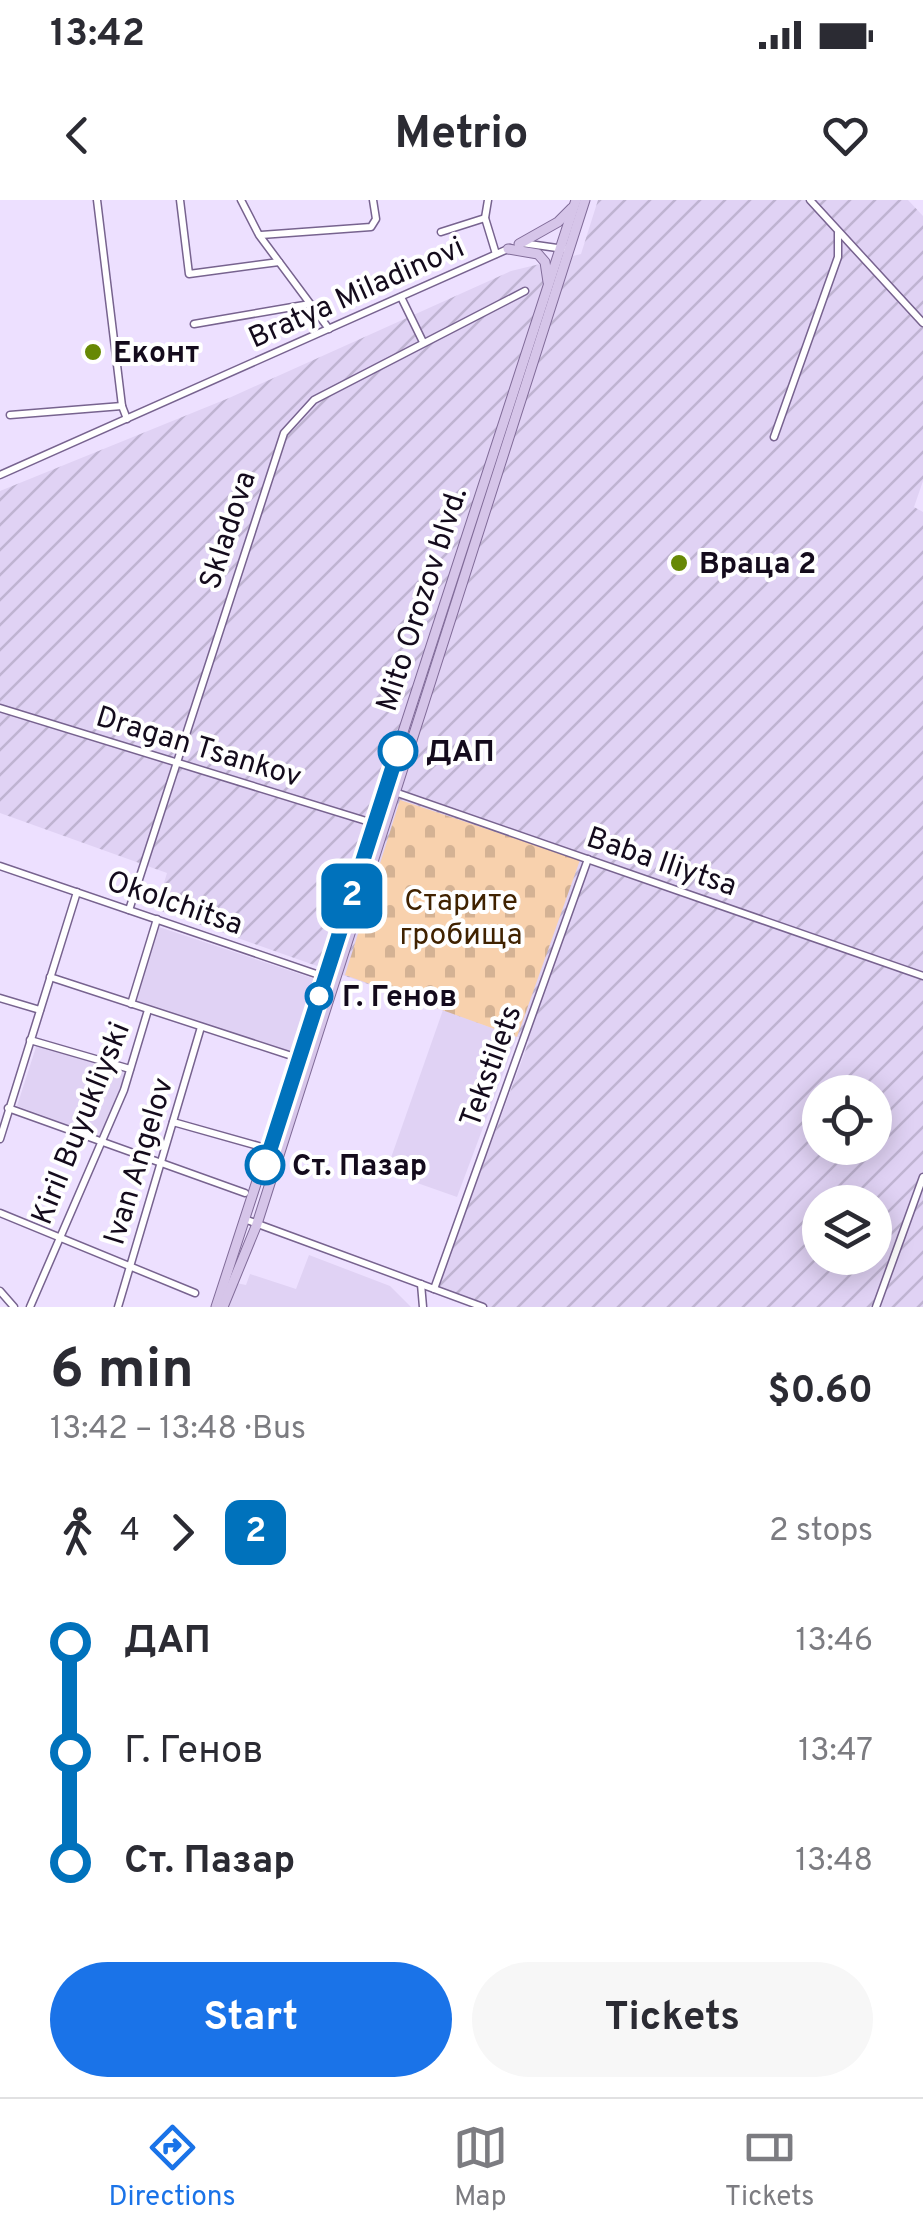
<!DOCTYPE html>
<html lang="en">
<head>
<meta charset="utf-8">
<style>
	:root { --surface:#fff; --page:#f7f7f7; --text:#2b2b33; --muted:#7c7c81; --line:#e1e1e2; --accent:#1a73e8 }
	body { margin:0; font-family:Overpass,sans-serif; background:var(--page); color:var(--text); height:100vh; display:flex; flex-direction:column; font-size:38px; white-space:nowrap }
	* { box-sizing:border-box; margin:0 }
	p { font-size:32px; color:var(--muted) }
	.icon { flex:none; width:55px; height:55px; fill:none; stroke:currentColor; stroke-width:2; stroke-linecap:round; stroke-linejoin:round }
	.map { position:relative; height:1107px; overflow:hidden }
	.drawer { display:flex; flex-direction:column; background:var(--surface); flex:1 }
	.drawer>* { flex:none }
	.badge { padding:0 20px; border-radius:15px; font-size:35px; line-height:65px }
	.buttons { position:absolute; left:802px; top:875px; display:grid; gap:20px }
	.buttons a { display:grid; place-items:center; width:90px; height:90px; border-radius:50%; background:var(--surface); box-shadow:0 5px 25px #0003; font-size:50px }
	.map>.badge { position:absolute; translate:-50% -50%; box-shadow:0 0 0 5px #fff }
	.legs { display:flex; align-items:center; gap:15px; height:110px; padding:0 50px; font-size:32px }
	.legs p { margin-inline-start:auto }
	.summary { display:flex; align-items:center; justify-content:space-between; height:170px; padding:0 50px }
	h1 { font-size:55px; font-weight:700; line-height:75px }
	.primary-button { display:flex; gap:20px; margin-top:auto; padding:20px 50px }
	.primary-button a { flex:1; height:115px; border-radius:60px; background:var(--accent); color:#fff; font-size:40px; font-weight:700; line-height:115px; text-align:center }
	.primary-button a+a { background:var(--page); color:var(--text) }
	ul { padding:0 50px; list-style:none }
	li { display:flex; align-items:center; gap:35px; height:110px; font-size:38px }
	li i { display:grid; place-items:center; width:15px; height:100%; margin:0 12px; background:currentColor }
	li i::after { content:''; width:25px; height:25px; margin:-12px; border:8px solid; border-radius:50%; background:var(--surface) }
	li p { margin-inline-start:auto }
	li:first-child i { background:linear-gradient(#0000 50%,currentColor 0) }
	li:last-child i { background:linear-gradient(currentColor 50%,#0000 0) }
	.status { display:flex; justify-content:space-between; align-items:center; height:70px; padding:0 50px; background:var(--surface); direction:ltr }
	.status svg { height:28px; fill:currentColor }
	header { display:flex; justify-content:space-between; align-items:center; height:130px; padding:0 50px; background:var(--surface); font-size:45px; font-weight:700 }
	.menu { display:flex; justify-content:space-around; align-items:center; height:140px; border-top:2px solid var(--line); background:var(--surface); font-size:28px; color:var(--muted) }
	.menu a { display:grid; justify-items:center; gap:5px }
	.menu .on { color:var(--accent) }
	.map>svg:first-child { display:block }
	.built { fill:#e0d2f4 }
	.industrial { fill:url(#industrial-furrows); fill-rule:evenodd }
	.cemetery { fill:url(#cemetery-stones) }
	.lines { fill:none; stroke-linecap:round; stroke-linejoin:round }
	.minor-casing { stroke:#77638f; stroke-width:9 }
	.major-casing { stroke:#806b98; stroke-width:11 }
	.minor { stroke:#fff; stroke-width:6 }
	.major { stroke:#d6c5e9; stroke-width:9 }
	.line-1-casing { stroke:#fff; stroke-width:22 }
	.line-1 { stroke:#0072bc; stroke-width:15 }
	.poi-dot { fill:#678805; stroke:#fff; stroke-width:4 }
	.stop-1-dot { fill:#fff; stroke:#0072bc; stroke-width:5 }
	.labels { text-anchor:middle; stroke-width:8; stroke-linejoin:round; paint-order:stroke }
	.street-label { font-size:30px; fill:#140b1c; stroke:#fff }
	.poi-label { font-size:30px; font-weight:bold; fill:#140b1c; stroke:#fff; text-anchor:start }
	.stop-label { font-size:30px; font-weight:bold; fill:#140b1c; stroke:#fff; text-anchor:start }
	.park-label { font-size:30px; fill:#402200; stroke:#fff }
</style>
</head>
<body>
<div class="status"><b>13:42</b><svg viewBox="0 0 49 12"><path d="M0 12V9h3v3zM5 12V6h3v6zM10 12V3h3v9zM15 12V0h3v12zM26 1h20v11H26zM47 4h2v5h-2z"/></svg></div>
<header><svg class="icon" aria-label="back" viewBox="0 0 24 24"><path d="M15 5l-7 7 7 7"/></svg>Metrio<svg class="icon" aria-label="heart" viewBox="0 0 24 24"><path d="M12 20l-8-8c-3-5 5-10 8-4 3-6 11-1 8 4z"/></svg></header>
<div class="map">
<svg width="923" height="1107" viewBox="0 0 923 1107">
	<defs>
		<pattern id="industrial-furrows" width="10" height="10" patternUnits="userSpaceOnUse" patternTransform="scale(2.5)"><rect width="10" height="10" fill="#e0d2f4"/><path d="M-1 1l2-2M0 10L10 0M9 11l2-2" fill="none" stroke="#bfb3d1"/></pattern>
		<pattern id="cemetery-stones" width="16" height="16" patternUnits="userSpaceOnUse" patternTransform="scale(2.5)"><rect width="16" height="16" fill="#f8d1ad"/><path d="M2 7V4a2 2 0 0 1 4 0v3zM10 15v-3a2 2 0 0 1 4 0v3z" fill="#d4b294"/></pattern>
	</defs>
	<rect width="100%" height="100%" fill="#ede0ff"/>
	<g class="built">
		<path d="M156 726 321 781 297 855 132 801Z"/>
		<path d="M443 810 517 837 457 997 386 972Z"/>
		<path d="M37 844 127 871 101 937 17 906Z"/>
		<path d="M309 1055 390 1086 411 1107H228L236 1083 246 1085 250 1074 296 1089Z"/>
	</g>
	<path class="industrial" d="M598 0H908L923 16V281L914 307 923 312V1107H483L437 1089 529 841 156 709 167 673 0 613V291L229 198 511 71 581 54ZM820 892H875V948H820ZM820 1002H875V1058H820Z"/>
	<path class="cemetery" d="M400 600 580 660 517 837 345 775Z"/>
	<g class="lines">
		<defs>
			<g id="minor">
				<path d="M97 0 122 206 127 219"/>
				<path d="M180 0 189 74 279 62"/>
				<path d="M241 0 259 35 329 129"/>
				<path d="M488 0 485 18 496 54"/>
				<path d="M810 0 923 123"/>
				<path d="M441 32 485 18"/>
				<path d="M261 35 371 27 376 19 373 0"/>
				<path d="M522 43 564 49"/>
				<path d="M401 97 423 142"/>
				<path d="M194 124 310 104"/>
				<path d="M10 215 122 206"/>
				<path d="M774 237 838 57V33"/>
				<path d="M0 275 510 48"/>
				<path d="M0 508 376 624"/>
				<path d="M386 589 923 776"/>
				<path d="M0 666 325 777"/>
				<path d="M129 710 284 233 314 200 525 91"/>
				<path d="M50 777 298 858"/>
				<path d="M0 798 40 810"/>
				<path d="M131 804 157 719"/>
				<path d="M30 840 130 869"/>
				<path d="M8 908 245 993"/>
				<path d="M173 922 262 947"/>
				<path d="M0 939 77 692"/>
				<path d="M0 1013 195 1093"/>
				<path d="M247 1020 483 1107"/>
				<path d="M421 1084 423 1107"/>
				<path d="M434 1089 588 659"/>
				<path d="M0 1091 14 1107"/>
				<path d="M30 1107 124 890 148 810"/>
				<path d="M118 1107 201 827"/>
				<path d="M876 1107 923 977"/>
			</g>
			<g id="major">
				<path d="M519 44 558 22 572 8"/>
				<path d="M508 49 538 54 545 62 548 82"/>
				<path d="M216 1107 576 0"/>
				<path d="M223 1107 257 1024 585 0"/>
			</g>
		</defs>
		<use href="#minor" class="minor-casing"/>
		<use href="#major" class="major-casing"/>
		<use href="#minor" class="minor"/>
		<use href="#major" class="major"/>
	</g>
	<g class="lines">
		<defs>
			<path id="line-1" d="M265 965 398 551"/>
		</defs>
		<use href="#line-1" class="line-1-casing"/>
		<use href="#line-1" class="line-1"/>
	</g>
	<g class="poi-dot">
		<circle cx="93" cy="152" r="10"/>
		<circle cx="679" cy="363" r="10"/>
	</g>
	<g class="stop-1-dot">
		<circle cx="398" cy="551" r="18"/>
		<circle cx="319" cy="796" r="12"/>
		<circle cx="265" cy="965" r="18"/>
	</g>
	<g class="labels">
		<g class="street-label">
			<text transform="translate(356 92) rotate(-24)" y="10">Bratya Miladinovi</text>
			<text transform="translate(227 330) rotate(-72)" y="10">Skladova</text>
			<text transform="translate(421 399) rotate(-72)" y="10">Mito Orozov blvd.</text>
			<text transform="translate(199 546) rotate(17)" y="10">Dragan Tsankov</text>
			<text transform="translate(662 661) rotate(19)" y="10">Baba Iliytsa</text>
			<text transform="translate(175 702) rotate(19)" y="10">Okolchitsa</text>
			<text transform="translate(490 866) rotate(-70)" y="10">Tekstilets</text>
			<text transform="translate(80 923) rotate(-68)" y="10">Kiril Buyukliyski</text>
			<text transform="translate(138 961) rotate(-73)" y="10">Ivan Angelov</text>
		</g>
		<g class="poi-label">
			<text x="113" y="162">Еконт</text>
			<text x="699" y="373">Враца 2</text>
		</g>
		<g class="stop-label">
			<text x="426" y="561">ДАП</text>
			<text x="342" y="806">Г. Генов</text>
			<text x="292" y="975">Ст. Пазар</text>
		</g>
		<g class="park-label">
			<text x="461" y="710">Старите<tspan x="461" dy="34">гробища</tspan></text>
		</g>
	</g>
</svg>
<div class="buttons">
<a><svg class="icon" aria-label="locate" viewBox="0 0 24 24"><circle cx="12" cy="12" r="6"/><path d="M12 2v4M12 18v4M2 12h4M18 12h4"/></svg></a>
<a><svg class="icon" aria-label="layers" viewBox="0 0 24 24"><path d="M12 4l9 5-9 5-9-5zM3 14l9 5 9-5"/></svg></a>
</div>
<b class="badge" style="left:352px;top:696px;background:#0072bc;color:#fff">2</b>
</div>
<section class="drawer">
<div class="summary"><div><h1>6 min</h1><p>13:42 – 13:48 · Bus</p></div><b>$0.60</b></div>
<div class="legs"><svg class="icon" aria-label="walk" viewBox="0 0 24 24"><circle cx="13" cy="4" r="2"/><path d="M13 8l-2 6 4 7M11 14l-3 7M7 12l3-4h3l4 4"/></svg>4<svg class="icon" aria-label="forward" viewBox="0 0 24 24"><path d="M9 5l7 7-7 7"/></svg><b class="badge" style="background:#0072bc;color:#fff">2</b><p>2 stops</p></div>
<ul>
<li><i style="color:#0072bc"></i><b>ДАП</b><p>13:46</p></li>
<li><i style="color:#0072bc"></i><span>Г. Генов</span><p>13:47</p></li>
<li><i style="color:#0072bc"></i><b>Ст. Пазар</b><p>13:48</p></li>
</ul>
<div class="primary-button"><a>Start</a><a>Tickets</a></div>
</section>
<nav class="menu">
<a class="on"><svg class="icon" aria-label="directions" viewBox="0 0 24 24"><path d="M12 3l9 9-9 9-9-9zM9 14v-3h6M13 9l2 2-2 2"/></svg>Directions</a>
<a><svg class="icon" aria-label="map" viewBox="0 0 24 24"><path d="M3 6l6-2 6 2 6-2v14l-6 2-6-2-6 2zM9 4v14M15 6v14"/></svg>Map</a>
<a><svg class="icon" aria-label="tickets" viewBox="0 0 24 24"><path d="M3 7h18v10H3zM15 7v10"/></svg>Tickets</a>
</nav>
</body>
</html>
